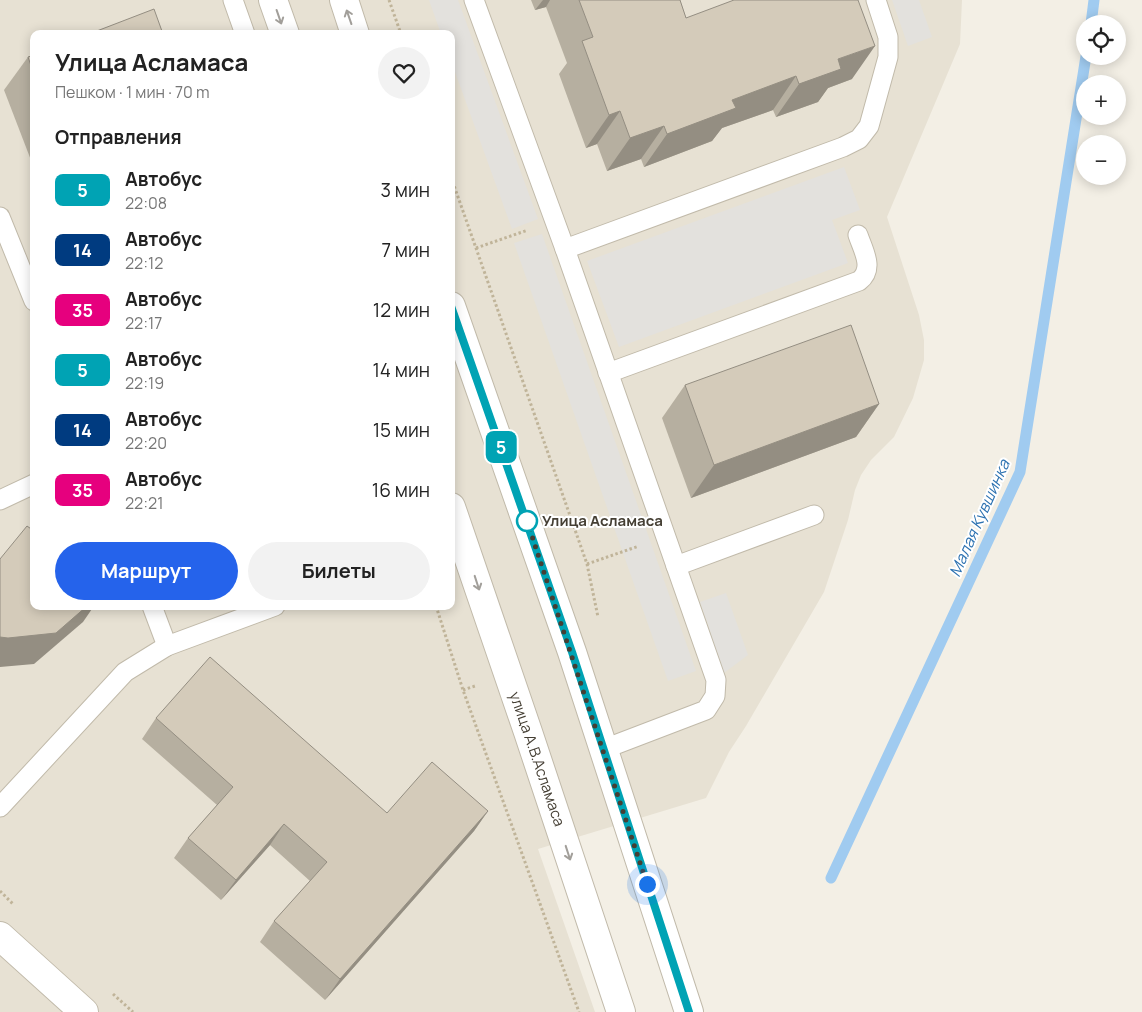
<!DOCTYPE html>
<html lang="ru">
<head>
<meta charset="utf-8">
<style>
	:root { --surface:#fff; --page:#f2f2f2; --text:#222; --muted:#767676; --accent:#2563eb }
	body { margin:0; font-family:Manrope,sans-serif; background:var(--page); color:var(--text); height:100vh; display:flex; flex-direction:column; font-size:19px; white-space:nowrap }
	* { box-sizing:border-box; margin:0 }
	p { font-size:16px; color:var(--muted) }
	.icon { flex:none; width:28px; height:28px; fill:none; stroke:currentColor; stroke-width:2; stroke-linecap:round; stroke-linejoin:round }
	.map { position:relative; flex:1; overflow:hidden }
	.sheet { position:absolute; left:30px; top:30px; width:425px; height:580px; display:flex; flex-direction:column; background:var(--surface); border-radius:10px; box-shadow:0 2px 12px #0003 }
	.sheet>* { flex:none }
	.badge { padding:0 10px; border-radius:8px; font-size:18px; line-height:32px }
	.tools { position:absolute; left:1076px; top:15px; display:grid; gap:10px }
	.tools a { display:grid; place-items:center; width:50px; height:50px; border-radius:50%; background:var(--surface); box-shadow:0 2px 12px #0003; font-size:25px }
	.you { position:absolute; width:25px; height:25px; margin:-12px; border:4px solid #fff; border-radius:50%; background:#1a73e8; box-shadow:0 0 0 8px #1a73e833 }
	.map>.badge { position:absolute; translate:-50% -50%; box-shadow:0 0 0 2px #fff }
	h2 { padding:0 25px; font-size:19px; line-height:45px }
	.round { display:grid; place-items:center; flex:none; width:52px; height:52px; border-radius:26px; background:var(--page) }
	.summary { display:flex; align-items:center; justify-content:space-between; height:85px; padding:0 25px }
	h1 { font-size:24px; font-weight:700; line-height:38px }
	.button { display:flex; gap:10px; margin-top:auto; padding:10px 25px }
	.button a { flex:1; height:58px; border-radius:30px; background:var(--accent); color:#fff; font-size:20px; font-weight:700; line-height:58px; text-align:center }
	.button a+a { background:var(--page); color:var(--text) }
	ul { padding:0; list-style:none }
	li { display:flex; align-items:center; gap:15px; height:60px; padding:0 25px }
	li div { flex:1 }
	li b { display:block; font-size:19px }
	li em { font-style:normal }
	li .badge { min-width:55px; font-weight:700; text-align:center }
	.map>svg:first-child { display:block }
	.residential { fill:#e7e1d3; fill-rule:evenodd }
	.parking { fill:#e3e1dd }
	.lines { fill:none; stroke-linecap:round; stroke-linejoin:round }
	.stream { stroke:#a0cbf0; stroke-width:11 }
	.service-casing { stroke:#c1baaa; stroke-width:21 }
	.minor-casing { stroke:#c1baaa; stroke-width:30 }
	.tertiary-casing { stroke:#c1baaa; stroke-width:30 }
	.path { stroke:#c0b499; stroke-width:3; stroke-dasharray:2.5 2.5; stroke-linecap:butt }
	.service { stroke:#fff; stroke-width:19 }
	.minor { stroke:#fff; stroke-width:28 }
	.tertiary { stroke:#fff; stroke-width:28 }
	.wall { fill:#b6afa0 }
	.shaded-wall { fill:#948e82 }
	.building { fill:#d4cbba; stroke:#948e82 }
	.oneway { stroke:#a29f9a }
	.line-casing { stroke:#fff; stroke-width:11 }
	.line { stroke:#00a3b4; stroke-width:8 }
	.walk { stroke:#453f34; stroke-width:5; stroke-dasharray:0 9 }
	.stop-dot { fill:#fff; stroke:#00a3b4; stroke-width:2.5 }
	.labels { text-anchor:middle; stroke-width:4; stroke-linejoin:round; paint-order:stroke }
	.stop-label { font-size:15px; font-weight:bold; fill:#453f34; stroke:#fff; text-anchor:start }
	.street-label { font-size:15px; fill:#453f34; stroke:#fff }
	.water-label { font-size:16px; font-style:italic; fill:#2d72b1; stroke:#fff }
</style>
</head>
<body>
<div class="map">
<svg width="1142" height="1012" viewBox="0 0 1142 1012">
	<rect width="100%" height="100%" fill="#f3efe5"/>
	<path class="residential" d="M0 0H962L960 44 887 217 919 315 924 340V360L913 398 894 437 871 460 861 475 855 490 848 520 824 592 746 726 729 752 706 798 538 849 595 1012H0ZM34 34H451V606H34Z"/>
	<g class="parking">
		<path d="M429 0H458L538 219 512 229 451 61V34H441Z"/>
		<path d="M892 0H919L932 37 908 46Z"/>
		<path d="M844 167 860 210 832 220 848 263 619 347 587 261Z"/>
		<path d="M542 234 696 671 668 681 514 243Z"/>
		<path d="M726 593 748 655 724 673 700 602Z"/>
	</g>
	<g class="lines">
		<g class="stream">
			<path d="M1091 24 1094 0"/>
			<path d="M831 878 1020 472 1086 56"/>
		</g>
		<defs>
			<g id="service">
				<path d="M233 0 245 34"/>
				<path d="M474 0 565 249 716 680 715 696 706 710 604 749"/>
				<path d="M0 217 34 301"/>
				<path d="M565 249 843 147 859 139 869 126 888 57V37L876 0"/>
				<path d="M608 373 859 281C875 269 863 250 858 235"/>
				<path d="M0 500 34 484"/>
				<path d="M676 566 814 515"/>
				<path d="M152 606 167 646"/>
				<path d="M0 807 125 672 167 646 275 606"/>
			</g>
			<path id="minor" d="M0 936 84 1012"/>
			<g id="tertiary">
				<path d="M273 0 285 34"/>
				<path d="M344 0 355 34"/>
				<path d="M451 306 572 652 689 1012"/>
				<path d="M451 507 528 732 621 1012"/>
			</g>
		</defs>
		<use href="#service" class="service-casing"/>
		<use href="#minor" class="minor-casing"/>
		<use href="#tertiary" class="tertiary-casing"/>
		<g class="path">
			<path d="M389 0 401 34"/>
			<path d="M451 177 587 564 598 617"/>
			<path d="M476 248 528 230"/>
			<path d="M587 564 639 546"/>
			<path d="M436 606 463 690 579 1012"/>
			<path d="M463 690 475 686"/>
			<path d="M0 891 14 905"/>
			<path d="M113 994 133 1012"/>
		</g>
		<use href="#service" class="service"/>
		<use href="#minor" class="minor"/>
		<use href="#tertiary" class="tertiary"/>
	</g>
	<g class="wall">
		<path d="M531 0H680L686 18 852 79 828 88 818 102 776 117 773 110 722 128 712 141 644 167 641 159 607 171 597 144 586 148 559 74 567 63 546 7 535 10Z"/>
		<path d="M34 55V168L4 90 28 57Z"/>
		<path d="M685 385 879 404 856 437 691 498 662 418Z"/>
		<path d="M156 718 387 813 488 811 474 831 325 1000 260 942 274 921 310 881 270 845 221 900 174 858 188 838 217 805 142 739Z"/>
	</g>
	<g class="shaded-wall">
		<path d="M543 0H550L546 7 535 10Z"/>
		<path d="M875 46 852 79 828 88 818 102 776 117 799 84 838 59Z"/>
		<path d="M796 76 773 110 722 128 712 141 644 167 667 134 732 100Z"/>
		<path d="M620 111 597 144 586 148 609 115Z"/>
		<path d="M664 126 641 159 607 171 630 138Z"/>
		<path d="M879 404 856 437 691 498 714 465Z"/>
		<path d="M87 606H94L83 622 34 664 0 667V637Z"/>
		<path d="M488 811 474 831 325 1000 340 979Z"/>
		<path d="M284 824 270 845 221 900 236 880Z"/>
	</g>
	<g class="building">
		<path d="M579 0H680L686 18 734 0H858L875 46 838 59 841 69 799 84 796 76 732 100 736 108 667 134 664 126 630 138 620 111 609 115 582 41 593 37Z"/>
		<path d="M154 9 163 34H89Z"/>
		<path d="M34 55V74L28 57Z"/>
		<path d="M851 325 879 404 714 465 685 385Z"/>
		<path d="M27 526 34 531V606H87L56 633 8 638 0 637V559Z"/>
		<path d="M210 657 387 813 432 762 488 811 340 979 274 921 327 862 284 824 236 880 188 838 233 787 156 718Z"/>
	</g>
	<defs><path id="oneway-shaft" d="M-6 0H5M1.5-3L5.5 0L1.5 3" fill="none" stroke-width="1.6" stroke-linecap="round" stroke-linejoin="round" transform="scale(1.25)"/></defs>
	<g class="oneway">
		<use href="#oneway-shaft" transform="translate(279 17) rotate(71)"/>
		<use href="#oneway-shaft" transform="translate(349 17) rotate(-109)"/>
		<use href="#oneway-shaft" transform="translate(477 583) rotate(72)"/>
		<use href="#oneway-shaft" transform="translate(568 853) rotate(72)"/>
	</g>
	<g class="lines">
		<defs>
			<path id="line" d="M451 306 572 652 689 1012"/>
		</defs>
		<use href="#line" class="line-casing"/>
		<use href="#line" class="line"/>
		<path class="walk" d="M527 521 647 884"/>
	</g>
	<circle class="stop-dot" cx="527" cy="521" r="10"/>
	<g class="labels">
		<g class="stop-label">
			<text x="542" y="526">Улица Асламаса</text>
		</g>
		<g class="street-label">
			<text transform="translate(537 759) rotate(71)" y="5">улица А.В.Асламаса</text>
		</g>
		<g class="water-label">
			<text transform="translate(979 518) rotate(-66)" y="6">Малая Кувшинка</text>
		</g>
	</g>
</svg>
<div class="tools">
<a><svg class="icon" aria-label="locate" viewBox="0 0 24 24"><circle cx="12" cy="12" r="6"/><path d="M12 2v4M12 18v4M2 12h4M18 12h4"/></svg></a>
<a>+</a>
<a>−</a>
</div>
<div class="you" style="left:647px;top:884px"></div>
<b class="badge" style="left:501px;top:447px;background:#00a3b4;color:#fff">5</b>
<section class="sheet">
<div class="summary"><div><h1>Улица Асламаса</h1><p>Пешком · 1 мин · 70 m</p></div><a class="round"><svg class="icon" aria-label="heart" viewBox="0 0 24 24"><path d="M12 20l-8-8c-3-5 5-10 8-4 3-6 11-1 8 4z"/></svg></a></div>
<h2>Отправления</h2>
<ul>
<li><span class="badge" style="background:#00a3b4;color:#fff">5</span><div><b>Автобус</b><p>22:08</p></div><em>3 мин</em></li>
<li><span class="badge" style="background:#003b80;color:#fff">14</span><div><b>Автобус</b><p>22:12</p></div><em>7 мин</em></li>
<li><span class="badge" style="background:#e6007e;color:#fff">35</span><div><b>Автобус</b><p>22:17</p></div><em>12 мин</em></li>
<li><span class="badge" style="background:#00a3b4;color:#fff">5</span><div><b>Автобус</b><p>22:19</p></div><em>14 мин</em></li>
<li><span class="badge" style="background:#003b80;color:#fff">14</span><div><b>Автобус</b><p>22:20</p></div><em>15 мин</em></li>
<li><span class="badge" style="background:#e6007e;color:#fff">35</span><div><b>Автобус</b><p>22:21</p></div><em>16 мин</em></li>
</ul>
<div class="button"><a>Маршрут</a><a>Билеты</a></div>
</section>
</div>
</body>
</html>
